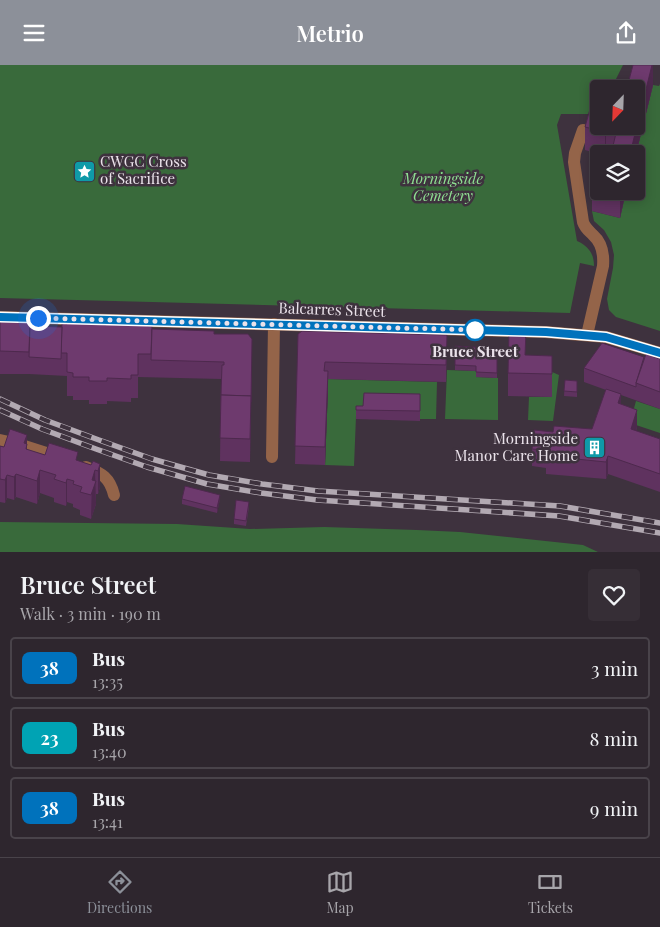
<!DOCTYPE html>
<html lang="en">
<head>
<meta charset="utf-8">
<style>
	:root { --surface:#2e262e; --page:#362e36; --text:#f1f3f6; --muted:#a7a5aa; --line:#49434a; --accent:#8c9099 }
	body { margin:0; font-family:"Playfair Display",serif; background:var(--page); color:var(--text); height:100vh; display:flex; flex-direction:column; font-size:19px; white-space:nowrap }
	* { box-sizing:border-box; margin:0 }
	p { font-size:16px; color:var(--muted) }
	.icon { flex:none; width:28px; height:28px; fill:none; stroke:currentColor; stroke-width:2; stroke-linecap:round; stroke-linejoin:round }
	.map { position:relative; height:487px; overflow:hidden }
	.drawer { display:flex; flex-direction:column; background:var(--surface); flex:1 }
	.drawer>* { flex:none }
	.badge { padding:0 10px; border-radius:8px; font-size:18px; line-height:32px }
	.needle { width:32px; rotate:203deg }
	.fabs { position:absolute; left:590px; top:15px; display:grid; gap:10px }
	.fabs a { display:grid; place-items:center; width:55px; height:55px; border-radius:5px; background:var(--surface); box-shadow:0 2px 12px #0003,0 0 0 1px var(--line); font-size:25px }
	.you { position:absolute; width:25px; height:25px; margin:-12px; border:4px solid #fff; border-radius:50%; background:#1a73e8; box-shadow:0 0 0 8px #1a73e833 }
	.map>.badge { position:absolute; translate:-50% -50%; box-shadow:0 0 0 2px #fff }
	.round { display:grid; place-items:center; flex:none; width:52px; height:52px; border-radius:5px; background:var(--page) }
	.head { display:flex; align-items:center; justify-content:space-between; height:85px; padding:0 20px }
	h1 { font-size:24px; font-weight:600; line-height:38px }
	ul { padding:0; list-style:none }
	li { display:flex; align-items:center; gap:15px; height:62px; margin:0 10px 8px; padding:0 10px; border:2px solid var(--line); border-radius:5px }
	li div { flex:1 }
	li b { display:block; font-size:19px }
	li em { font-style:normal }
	li .badge { min-width:55px; font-weight:700; text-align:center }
	header { display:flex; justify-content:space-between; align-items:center; height:65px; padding:0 20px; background:var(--accent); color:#fff; font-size:22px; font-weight:600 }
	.tab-bar { display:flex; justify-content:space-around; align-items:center; height:70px; border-top:1px solid var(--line); background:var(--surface); font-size:14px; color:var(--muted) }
	.tab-bar a { display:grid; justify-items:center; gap:2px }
	.tab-bar .current { color:var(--accent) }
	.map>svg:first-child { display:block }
	.green { fill:#396a3b }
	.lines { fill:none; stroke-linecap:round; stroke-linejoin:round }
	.minor { stroke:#946449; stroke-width:12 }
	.tertiary { stroke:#946449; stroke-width:12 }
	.rail-casing { stroke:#b2a9b2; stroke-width:5.5 }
	.rail { stroke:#3e323e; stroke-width:4; stroke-dasharray:11; stroke-linecap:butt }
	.wall { fill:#5f325f }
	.shaded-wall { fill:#4d294d }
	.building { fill:#6e3a6e; stroke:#4d294d }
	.line-casing { stroke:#fff; stroke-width:11 }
	.line { stroke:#0072bc; stroke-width:8 }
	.walk { stroke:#eae2ea; stroke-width:5; stroke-dasharray:0 9 }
	.stop-dot { fill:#fff; stroke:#0072bc; stroke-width:2.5 }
	.labels { text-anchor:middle; stroke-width:5; stroke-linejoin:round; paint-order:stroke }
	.poi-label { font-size:15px; fill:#eae2ea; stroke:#3e323e; text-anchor:start }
	.park-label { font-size:15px; font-style:italic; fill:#8fe092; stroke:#3e323e }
	.street-label { font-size:15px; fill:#eae2ea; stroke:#3e323e }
	.stop-label { font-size:15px; font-weight:bold; fill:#eae2ea; stroke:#3e323e }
</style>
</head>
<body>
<header><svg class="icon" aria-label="menu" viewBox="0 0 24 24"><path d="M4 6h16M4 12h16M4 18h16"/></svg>Metrio<svg class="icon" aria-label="share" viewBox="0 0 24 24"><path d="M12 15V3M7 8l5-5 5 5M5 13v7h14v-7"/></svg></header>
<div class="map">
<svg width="660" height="487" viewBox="0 0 660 487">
	<rect width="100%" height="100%" fill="#3e323e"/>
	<g class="green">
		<path d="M0 0H623L611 24H599V46L597 49H561L557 60 577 176C588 181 594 188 594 201L580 198 570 248 0 233Z"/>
		<path d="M660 19V266L616 252 609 245 607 234 613 203 614 190 611 177 604 165 594 156 592 146 620 153 626 126H636V89L653 20 659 21Z"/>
		<path d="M447 305 476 306V312L498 313V355L445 354Z"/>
		<path d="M552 307 559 310 553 356 528 355 529 332H551Z"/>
		<path d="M325 314 437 317 436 354H420V339L356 351 354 401 325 400 328 324Z"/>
		<path d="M636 336 660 344V368L630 358Z"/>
		<path d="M0 457 177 459 250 464 324 462 417 465 460 467 583 480 598 487H0Z"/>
	</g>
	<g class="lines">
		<g class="minor">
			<path d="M583 65 575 88 574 97 583 157C585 163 589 166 593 170 602 178 604 189 603 201L587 270"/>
			<path d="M0 375 18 379 62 393"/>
			<path d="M272 392 274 259"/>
			<path d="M86 402C102 408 110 413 114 430"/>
		</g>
		<path class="tertiary" d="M0 252 545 267 606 272 660 288"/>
		<defs>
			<g id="rail">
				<path d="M0 334 45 355 99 375 152 394 209 410 262 419 318 426 560 441 660 458"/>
				<path d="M0 345 42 364 96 384 147 402 207 419 261 428 317 435 559 451 660 468"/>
			</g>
		</defs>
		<use href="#rail" class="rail-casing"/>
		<use href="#rail" class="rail"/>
	</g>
	<g class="wall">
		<path d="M633 0H653V20L636 89H611V87H606V89H599L585 85V62L590 44 599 46V61H636V24H627V22H629V15Z"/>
		<path d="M599 100V126H626L620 153 592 146V123Z"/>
		<path d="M0 255 30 262H62L93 259 147 261 152 264 214 269 252 274 250 397 220 396 221 314 138 312V333H131V337L107 336V339H89V335H73V331H67V311L29 309H0Z"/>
		<path d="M298 269 447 270 446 317 328 314 325 400 295 399Z"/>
		<path d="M455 281 489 294H497V313L476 312V306L455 305Z"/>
		<path d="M526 290 552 291V332L508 331V308Z"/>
		<path d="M644 292 660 294V344L621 330V339L637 362 636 366 660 374V427L608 409 606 414 546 409V403L532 401V384L553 367 592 364 606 325 584 317V303Z"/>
		<path d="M565 315 577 316V332L564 331Z"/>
		<path d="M420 329V356L356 354V341H363Z"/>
		<path d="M27 379V385L45 390 78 396 91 400 100 399V422L98 429H96V439L91 454 80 450V445L73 442V439L67 437 66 441 54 437V433L40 428 37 439 16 432 14 435 7 433 5 438 0 437V381L4 382Z"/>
		<path d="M182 434H220L217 448 182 439Z"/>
		<path d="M249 442 246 461 234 459V454Z"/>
	</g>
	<g class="shaded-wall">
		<path d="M652 0H653V20L636 89H630Z"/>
		<path d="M606 64V87L605 89V67Z"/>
		<path d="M621 126H626L620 153V130Z"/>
		<path d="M252 291 250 397V374Z"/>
		<path d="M328 306V323L325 400V382Z"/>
		<path d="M621 329V346L618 338Z"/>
		<path d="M637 345V362L631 381V364Z"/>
		<path d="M27 370V381V379V402L24 378Z"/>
		<path d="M608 391V409L606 414V397Z"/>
		<path d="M100 399V422L98 429V406Z"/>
		<path d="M40 405V428L37 439V416Z"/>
		<path d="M95 405 96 439 91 454 92 415Z"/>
		<path d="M16 409V432L14 435V412Z"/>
		<path d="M7 410V433L5 438V415Z"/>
		<path d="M67 414V437L66 441V418Z"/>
		<path d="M220 430V434L217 448V443Z"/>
	</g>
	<g class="building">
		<path d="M633 0H652L630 89H611L617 64H606L605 67 585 62 590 44 599 46V61H636V24H627V22H631L632 16 629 15Z"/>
		<path d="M598 100H599V124L592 123Z"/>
		<path d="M607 126H621L620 130Z"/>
		<path d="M0 255 30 256 29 287 0 286Z"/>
		<path d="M67 256 93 257V259L106 260V257L147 258V261H152L151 289H138V310H131V314L107 313V316H89V312H73V308L67 307V288H61L62 258 67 259Z"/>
		<path d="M30 261 62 262 61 294 29 292Z"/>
		<path d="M152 264 214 266V269H248L252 274 251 337V331L221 330 222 300H224V297L151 295Z"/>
		<path d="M302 266 447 270 446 300 325 297 324 306H328L325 382 295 381 298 269Z"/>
		<path d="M509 266H526L525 290 552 291V309L508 308Z"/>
		<path d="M602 278 644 292 636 318V322L584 303Z"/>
		<path d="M455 281 489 283V294H497V308L476 307V301L455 300Z"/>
		<path d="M646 289 660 294V327L636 318Z"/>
		<path d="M565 315 577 316V327L564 326Z"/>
		<path d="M606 324 621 329 618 338 637 345 631 364 660 374V409L608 391 606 397 546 391V385L532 384 534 365 553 367 554 361 592 364Z"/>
		<path d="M364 328 420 329V346L356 345V341H363Z"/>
		<path d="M221 330 251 331 250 374 220 373Z"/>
		<path d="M10 364 27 370 24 378 27 379 26 384 45 390 49 378 78 387 76 395 91 400 93 396 100 399 98 406 95 405 92 415 96 416 91 430 80 427 82 422 73 419 74 416 67 414 66 418 54 414 56 410 40 405 37 416 16 409 14 412 7 410 5 415 0 414V381L4 382Z"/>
		<path d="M185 421 220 430 217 443 182 434Z"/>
		<path d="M236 435 249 437 246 456 234 454Z"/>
	</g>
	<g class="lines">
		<defs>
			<path id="line" d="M0 252 546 267 606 272 660 288"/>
		</defs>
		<use href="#line" class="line-casing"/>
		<use href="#line" class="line"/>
		<path class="walk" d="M38 253 475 265"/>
	</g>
	<defs>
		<symbol id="sight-square" viewBox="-11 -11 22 22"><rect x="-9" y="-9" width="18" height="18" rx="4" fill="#0f9aa8" stroke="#3e323e"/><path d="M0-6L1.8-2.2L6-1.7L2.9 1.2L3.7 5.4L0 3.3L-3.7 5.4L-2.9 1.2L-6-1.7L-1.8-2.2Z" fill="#fff"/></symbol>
		<symbol id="building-square" viewBox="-11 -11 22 22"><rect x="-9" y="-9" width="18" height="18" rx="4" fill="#0f9aa8" stroke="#3e323e"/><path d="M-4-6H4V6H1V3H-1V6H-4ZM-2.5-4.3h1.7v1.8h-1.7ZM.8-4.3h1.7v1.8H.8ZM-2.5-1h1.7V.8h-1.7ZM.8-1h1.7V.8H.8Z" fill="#fff"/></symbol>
	</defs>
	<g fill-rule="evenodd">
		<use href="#sight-square" x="72" y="94" width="25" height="25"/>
		<use href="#building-square" x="582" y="370" width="25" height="25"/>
	</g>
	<circle class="stop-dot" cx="475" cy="265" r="10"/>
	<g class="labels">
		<g class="poi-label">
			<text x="100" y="102">CWGC Cross<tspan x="100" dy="17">of Sacrifice</tspan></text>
			<text x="578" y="379" text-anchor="end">Morningside<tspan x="578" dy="17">Manor Care Home</tspan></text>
		</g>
		<g class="park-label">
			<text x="443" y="119">Morningside<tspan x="443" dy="17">Cemetery</tspan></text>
		</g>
		<g class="street-label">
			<text transform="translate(332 245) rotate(2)" y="5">Balcarres Street</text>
		</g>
		<g class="stop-label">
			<text x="475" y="292">Bruce Street</text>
		</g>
	</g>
</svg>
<div class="fabs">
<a><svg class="needle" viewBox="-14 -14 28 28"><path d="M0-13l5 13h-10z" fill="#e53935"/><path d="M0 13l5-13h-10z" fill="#a7a5aa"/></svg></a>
<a><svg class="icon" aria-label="layers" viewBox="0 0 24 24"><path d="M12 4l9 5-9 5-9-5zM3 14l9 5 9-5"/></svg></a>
</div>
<div class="you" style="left:38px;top:253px"></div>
</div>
<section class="drawer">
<div class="head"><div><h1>Bruce Street</h1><p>Walk · 3 min · 190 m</p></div><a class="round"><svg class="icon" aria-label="heart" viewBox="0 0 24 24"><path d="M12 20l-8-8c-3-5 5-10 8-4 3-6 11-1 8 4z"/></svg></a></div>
<ul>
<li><span class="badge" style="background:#0072bc;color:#fff">38</span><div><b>Bus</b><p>13:35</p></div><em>3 min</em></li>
<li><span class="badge" style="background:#00a3b4;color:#fff">23</span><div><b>Bus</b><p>13:40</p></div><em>8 min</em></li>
<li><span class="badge" style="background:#0072bc;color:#fff">38</span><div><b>Bus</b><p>13:41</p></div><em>9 min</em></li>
</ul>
</section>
<nav class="tab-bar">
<a class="current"><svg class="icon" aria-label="directions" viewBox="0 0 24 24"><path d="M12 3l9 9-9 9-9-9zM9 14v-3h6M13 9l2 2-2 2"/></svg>Directions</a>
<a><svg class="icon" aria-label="map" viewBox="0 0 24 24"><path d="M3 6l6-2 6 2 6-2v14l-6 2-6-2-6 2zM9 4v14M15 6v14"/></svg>Map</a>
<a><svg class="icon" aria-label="tickets" viewBox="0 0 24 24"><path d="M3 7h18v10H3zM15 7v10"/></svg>Tickets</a>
</nav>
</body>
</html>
